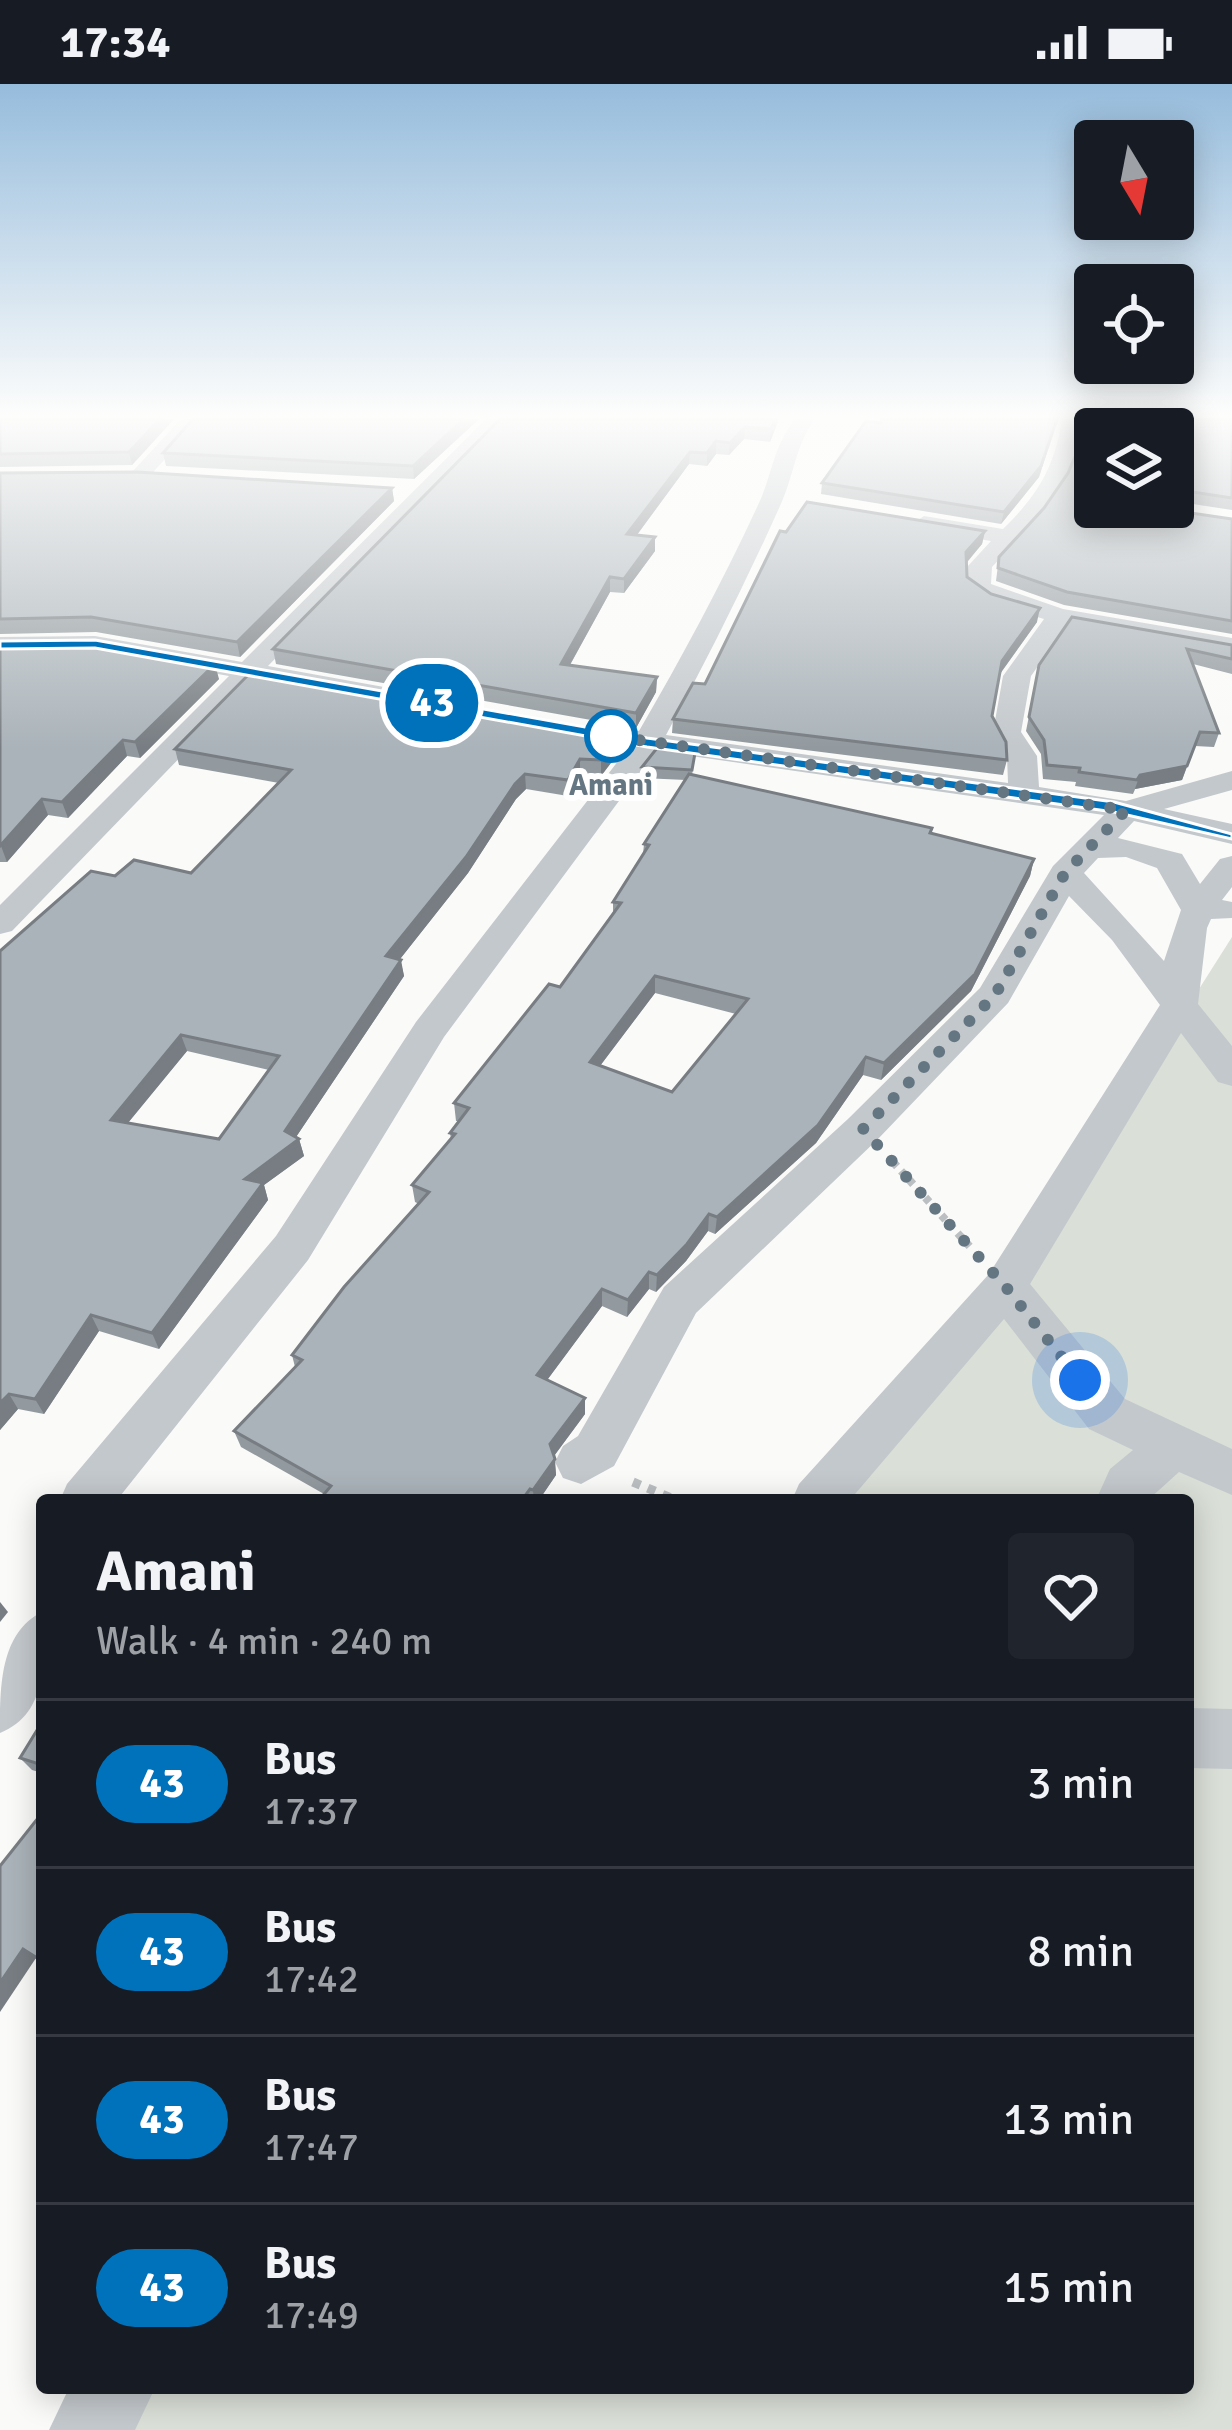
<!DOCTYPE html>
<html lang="en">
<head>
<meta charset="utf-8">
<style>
	:root { --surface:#171b24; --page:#20242c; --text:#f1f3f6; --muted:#9ea1a6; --line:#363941 }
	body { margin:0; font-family:Signika,sans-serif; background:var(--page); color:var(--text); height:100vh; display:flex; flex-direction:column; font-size:45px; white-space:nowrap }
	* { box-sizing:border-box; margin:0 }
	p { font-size:39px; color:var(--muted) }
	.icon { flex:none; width:66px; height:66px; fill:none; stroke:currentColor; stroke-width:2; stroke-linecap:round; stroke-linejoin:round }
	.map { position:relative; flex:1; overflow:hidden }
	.details { position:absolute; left:36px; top:1410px; width:1158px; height:900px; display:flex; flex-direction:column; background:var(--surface); border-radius:12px; box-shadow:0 6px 30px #0003 }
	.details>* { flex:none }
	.badge { padding:0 24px; border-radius:39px; font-size:42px; line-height:78px }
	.needle { width:78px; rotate:170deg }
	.fabs { position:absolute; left:1074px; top:36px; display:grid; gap:24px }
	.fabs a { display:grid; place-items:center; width:120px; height:120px; border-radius:12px; background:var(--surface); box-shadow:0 6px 30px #0003; font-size:60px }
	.you { position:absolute; width:60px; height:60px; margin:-30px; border:9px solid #fff; border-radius:50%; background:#1a73e8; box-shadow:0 0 0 18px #1a73e833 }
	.map>.badge { position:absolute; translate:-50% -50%; box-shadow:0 0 0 6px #fff }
	.round { display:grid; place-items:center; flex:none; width:126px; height:126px; border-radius:12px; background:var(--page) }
	.overview { display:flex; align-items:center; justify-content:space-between; height:204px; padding:0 60px }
	h1 { font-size:57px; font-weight:800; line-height:90px }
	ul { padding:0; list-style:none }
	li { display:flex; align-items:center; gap:36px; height:168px; padding:0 60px; border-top:3px solid var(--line) }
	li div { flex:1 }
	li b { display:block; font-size:45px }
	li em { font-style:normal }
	li .badge { min-width:132px; font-weight:700; text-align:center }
	.status { display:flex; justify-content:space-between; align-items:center; height:84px; padding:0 60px; background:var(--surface); direction:ltr }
	.status svg { height:33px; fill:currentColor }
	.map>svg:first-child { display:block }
	.green { fill:#dadfd7 }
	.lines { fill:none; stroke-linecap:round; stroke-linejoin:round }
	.path-far1 { stroke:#bbbfc2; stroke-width:8; stroke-dasharray:6 6; stroke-linecap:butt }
	.path { stroke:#bbbfc2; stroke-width:9; stroke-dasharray:8 8; stroke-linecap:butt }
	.street { fill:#c3c8cc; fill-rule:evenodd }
	.wall { fill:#929a9f; fill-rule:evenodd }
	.shaded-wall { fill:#777d82 }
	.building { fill:#aab3b9; stroke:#777d82; stroke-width:3; fill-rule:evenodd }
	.line { fill:#0072bc; stroke:#fff; stroke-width:3 }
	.walk { stroke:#657683; stroke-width:12; stroke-dasharray:0 21.6 }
	.stop-dot { fill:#fff; stroke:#0072bc; stroke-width:6 }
	.labels { text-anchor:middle; stroke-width:12; stroke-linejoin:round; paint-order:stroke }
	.far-stop-label { font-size:30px; font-weight:bold; fill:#657683; stroke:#fff }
</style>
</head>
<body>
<div class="status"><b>17:34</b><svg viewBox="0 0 49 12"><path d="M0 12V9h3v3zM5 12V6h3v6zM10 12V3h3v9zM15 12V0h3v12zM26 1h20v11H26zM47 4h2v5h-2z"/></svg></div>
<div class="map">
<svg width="1232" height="2346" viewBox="0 0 1232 2346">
	<rect width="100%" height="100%" fill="#fafaf8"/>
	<path class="green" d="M1232 853V2346H99L132 2304H1188V1416H849L1052 1137Z"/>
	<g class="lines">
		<path class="path-far1" d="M893 1078 972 1165"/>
		<path class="path" d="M633 1398 676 1416"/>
		<g class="street">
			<path d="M181 335H201L147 395H133V387Z"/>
			<path d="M486 335H507L268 582 428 611 432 617 428 623 418 625 255 596 12 847 0 850V821L229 592 95 568 0 569V553L95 552 242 578Z"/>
			<path d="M795 335H815C795 362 794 392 780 422 745 500 707 576 666 651L1008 699 1007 672 993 648 1003 592 1044 535 989 519 967 503 968 482 991 457 924 446 913 439 924 432 1003 445C1037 412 1055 383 1062 335H1082C1074 401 1036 437 992 483L991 500 1063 525 1232 554V570L1067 541 1031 592 1021 648 1037 672 1039 703 1126 717 1232 687V706L1164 725 1232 740V760L1134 737 1118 754 1182 770 1200 800 1220 775 1232 772V803L1222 816 1232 818V834L1211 835 1207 844 1198 920 1232 962V1002L1218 998 1181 949 1030 1200 1125 1315 1232 1365V1411L1179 1388 1148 1416H1096L1110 1385 1133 1366 1089 1345 1004 1235 850 1416H792L799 1400 989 1190 1160 921 1112 856 1069 812 1008 919 878 1055 696 1229 614 1382 581 1400 563 1394 555 1378 563 1362 578 1352 664 1203 848 1035 980 904 1053 782 1104 731 656 667 444 953 308 1176 117 1416H60L67 1400 276 1152 416 938 629 663 609 659 604 653 619 644 639 647C682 573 722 499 758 421 772 392 774 360 795 335ZM1126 773 1157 784 1181 826 1164 877 1084 789 1098 774Z"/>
			<path d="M42 1528C42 1575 51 1628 0 1649 0 1602 0 1549 42 1528Z"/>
			<path d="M1188 1624 1232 1625V1685L1188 1684Z"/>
			<path d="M69 2304H155L135 2346H49Z"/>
		</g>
	</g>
	<g class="wall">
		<path d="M0 335H174L132 381 0 383Z"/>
		<path d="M193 335H479L414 395 166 382 163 369Z"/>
		<path d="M500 335H779L770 358 744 355 729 371 716 370 707 382 689 380 637 451 655 467 624 509 610 508 570 581 657 593 656 608 636 644 276 580 273 565Z"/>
		<path d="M882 335H1058L1039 393 1001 440 821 410 822 399Z"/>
		<path d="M1232 335V426L1173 417V345H1095V423H1150L1232 435V550L1064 521 996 497 999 473 1044 424 1068 389 1084 351 1086 336Z"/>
		<path d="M0 389 392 404 394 417 240 573 96 548 0 550Z"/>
		<path d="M985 447 982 460 966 478 967 493 1037 538 1000 590 992 632 1007 676 1003 691 672 649 673 635 705 600Z"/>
		<path d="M0 559 219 595 140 674 127 672 68 734 48 731 7 778H0Z"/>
		<path d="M1232 561V590L1193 580 1219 649 1214 663 1195 662 1182 696 1135 705 1133 710 1075 702 1076 698 1043 695 1041 670 1026 647 1039 581Z"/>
		<path d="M620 652V667L601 692 580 691 568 712 526 705 516 715 468 789 400 875 404 892 296 1053 299 1055 304 1072 264 1101 268 1116 159 1265 99 1247 44 1330 18 1325 0 1346V867L115 792 191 789 279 699 179 681 175 665ZM187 967 269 986 219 1055 128 1039Z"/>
		<path d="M694 679 692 691 932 744 931 749 1034 775 1030 792 971 907 881 996 863 991 816 1059 715 1150 708 1147 686 1177 656 1208 649 1205 627 1233 602 1222 547 1296 585 1330 554 1372 556 1391 539 1416H319L324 1410 241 1363 234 1347 295 1283 292 1271 419 1120 415 1118 412 1101 451 1055 450 1049 459 1037H456L454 1019 560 903 613 829V818L643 770 644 760 686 696 642 694V683ZM655 909 736 930 672 1008 600 982Z"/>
		<path d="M42 1638V1689L32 1686 20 1674Z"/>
	</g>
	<g class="shaded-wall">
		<path d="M160 335H174L132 381 129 368Z"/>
		<path d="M464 335H479L414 395 413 382Z"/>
		<path d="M775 335H779L770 358 771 345Z"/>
		<path d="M1057 335 1039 393 1001 440 1004 428Z"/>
		<path d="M745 343 744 355 729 371 730 359Z"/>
		<path d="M716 357V370L707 382V369Z"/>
		<path d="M690 368 689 380 627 464V450Z"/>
		<path d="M392 404 394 417 240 573 237 558Z"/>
		<path d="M985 447 982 460 964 482 966 468Z"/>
		<path d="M655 453V467L624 509V495Z"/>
		<path d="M610 493V508L562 595 561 580Z"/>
		<path d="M1040 524 1037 538 999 591 1002 577Z"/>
		<path d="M215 580 219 595 140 674 135 658Z"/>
		<path d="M657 593 656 608 636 644V629Z"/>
		<path d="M620 652V667L601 692V676Z"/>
		<path d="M123 656 127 672 68 734 62 718Z"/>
		<path d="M580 675V691L568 712V696Z"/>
		<path d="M1187 682 1182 696 1135 705 1133 710 1140 691Z"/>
		<path d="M525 690 526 705 516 715 468 789 389 889 386 872 515 700Z"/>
		<path d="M42 715 48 731 7 778 1 762Z"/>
		<path d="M1034 775 1030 792 971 907 881 996 884 979Z"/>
		<path d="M401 876 404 892 290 1062 299 1055 304 1072 264 1101 268 1116 159 1265 152 1249 245 1095 285 1047Z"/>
		<path d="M655 892V909L590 995V978Z"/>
		<path d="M181 951 187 967 117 1052 111 1036Z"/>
		<path d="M866 973 863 991 816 1059 715 1150 717 1133Z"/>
		<path d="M709 1130 708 1147 686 1177 656 1208 657 1191Z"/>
		<path d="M649 1188V1205L627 1233 628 1216Z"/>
		<path d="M602 1205V1222L539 1307 537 1291Z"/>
		<path d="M91 1231 99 1247 44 1330 35 1315Z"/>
		<path d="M9 1310 18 1325 0 1346V1319Z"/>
		<path d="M585 1314V1330L551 1376 550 1360Z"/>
		<path d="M555 1375 556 1391 539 1416H534L533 1406Z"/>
		<path d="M0 1518 8 1528 0 1538Z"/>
		<path d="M23 1865 36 1874 0 1928V1899Z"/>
	</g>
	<g class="building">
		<path d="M0 335H160L129 368 0 370Z"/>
		<path d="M193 335H464L413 382 163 369Z"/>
		<path d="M500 335H775L771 345 745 343 730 359 716 357 707 369 690 368 627 450 655 453 624 495 610 493 561 580 657 593 636 629 273 565Z"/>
		<path d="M882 335H1057L1041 382 1004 428 822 399 866 337 881 339Z"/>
		<path d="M1087 335H1232V414L1173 405V345H1095V423H1150L1232 435V537L1067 508 998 484 999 473 1044 424 1068 389 1085 348Z"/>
		<path d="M137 388 392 404 237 558 91 533 0 535V389Z"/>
		<path d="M807 418 985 447 966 468 967 493 991 510 1040 524 1002 577 992 632 1006 658 1007 676 673 635 693 599 705 600 780 447 786 448Z"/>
		<path d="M1072 533 1232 561V575L1187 565 1219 649 1200 648 1187 682 1140 691 1137 696 1079 688 1080 684 1047 681 1044 656 1029 633 1039 581Z"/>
		<path d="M90 558 215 580 135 658 123 656 62 718 42 715 0 762V559Z"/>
		<path d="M252 587 620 652 601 676 580 675 568 696 525 690 515 700 466 773 386 872 401 876 285 1047 299 1055 245 1095 263 1099 152 1249 91 1231 35 1315 9 1310 0 1319V867L91 787 115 792 134 776 191 789 291 686 175 665ZM181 951 279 972 219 1055 111 1036Z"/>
		<path d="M657 664 695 669 692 686 642 683Z"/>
		<path d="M689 690 932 744 930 749 1034 775 975 890 884 979 866 973 818 1041 717 1133 709 1130 687 1160 657 1191 649 1188 628 1216 602 1205 537 1291 585 1314 550 1360 555 1375 533 1406 530 1405 522 1416H319L331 1402 234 1347 302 1276 292 1271 344 1203 429 1108 412 1101 455 1050 450 1049 469 1024 454 1019 549 900 560 903 621 819 613 818 649 761 644 760ZM655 892 748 915 672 1008 590 978Z"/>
		<path d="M42 1638V1681L20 1674Z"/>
		<path d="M42 1729V1877L23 1865 0 1899V1782Z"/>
	</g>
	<linearGradient id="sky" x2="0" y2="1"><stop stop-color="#96bcdc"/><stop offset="0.5" stop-color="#fdfdfc"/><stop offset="1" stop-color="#fdfdfc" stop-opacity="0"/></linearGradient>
	<rect width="1232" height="664" fill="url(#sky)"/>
	<path class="line" d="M95 556 647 654 1114 718 1232 750V755L1114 728 647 663 95 564 0 565V557Z"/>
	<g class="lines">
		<path class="walk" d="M611 652 604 651 1126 726 1065 789 995 911 863 1045 1005 1202 1080 1296"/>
	</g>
	<circle class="stop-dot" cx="611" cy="652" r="24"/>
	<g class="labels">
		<g class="far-stop-label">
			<text x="611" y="711">Amani</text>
		</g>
	</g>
</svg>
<div class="fabs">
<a><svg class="needle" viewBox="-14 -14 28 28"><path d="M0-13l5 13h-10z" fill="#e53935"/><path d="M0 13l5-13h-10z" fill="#9ea1a6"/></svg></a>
<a><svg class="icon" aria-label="locate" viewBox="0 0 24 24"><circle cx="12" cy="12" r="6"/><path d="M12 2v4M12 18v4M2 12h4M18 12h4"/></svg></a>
<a><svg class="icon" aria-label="layers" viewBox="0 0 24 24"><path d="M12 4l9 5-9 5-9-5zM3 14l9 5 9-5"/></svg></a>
</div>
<div class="you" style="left:1080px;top:1296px"></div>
<b class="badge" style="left:432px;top:619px;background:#0072bc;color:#fff">43</b>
<section class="details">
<div class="overview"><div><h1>Amani</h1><p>Walk · 4 min · 240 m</p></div><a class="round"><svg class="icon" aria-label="heart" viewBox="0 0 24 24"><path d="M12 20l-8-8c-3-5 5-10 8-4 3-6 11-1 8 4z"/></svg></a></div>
<ul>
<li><span class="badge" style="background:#0072bc;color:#fff">43</span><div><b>Bus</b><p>17:37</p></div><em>3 min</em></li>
<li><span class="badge" style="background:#0072bc;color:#fff">43</span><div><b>Bus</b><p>17:42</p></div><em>8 min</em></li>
<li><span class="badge" style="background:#0072bc;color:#fff">43</span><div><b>Bus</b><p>17:47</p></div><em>13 min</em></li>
<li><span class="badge" style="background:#0072bc;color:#fff">43</span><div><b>Bus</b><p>17:49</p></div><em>15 min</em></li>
</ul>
</section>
</div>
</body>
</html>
